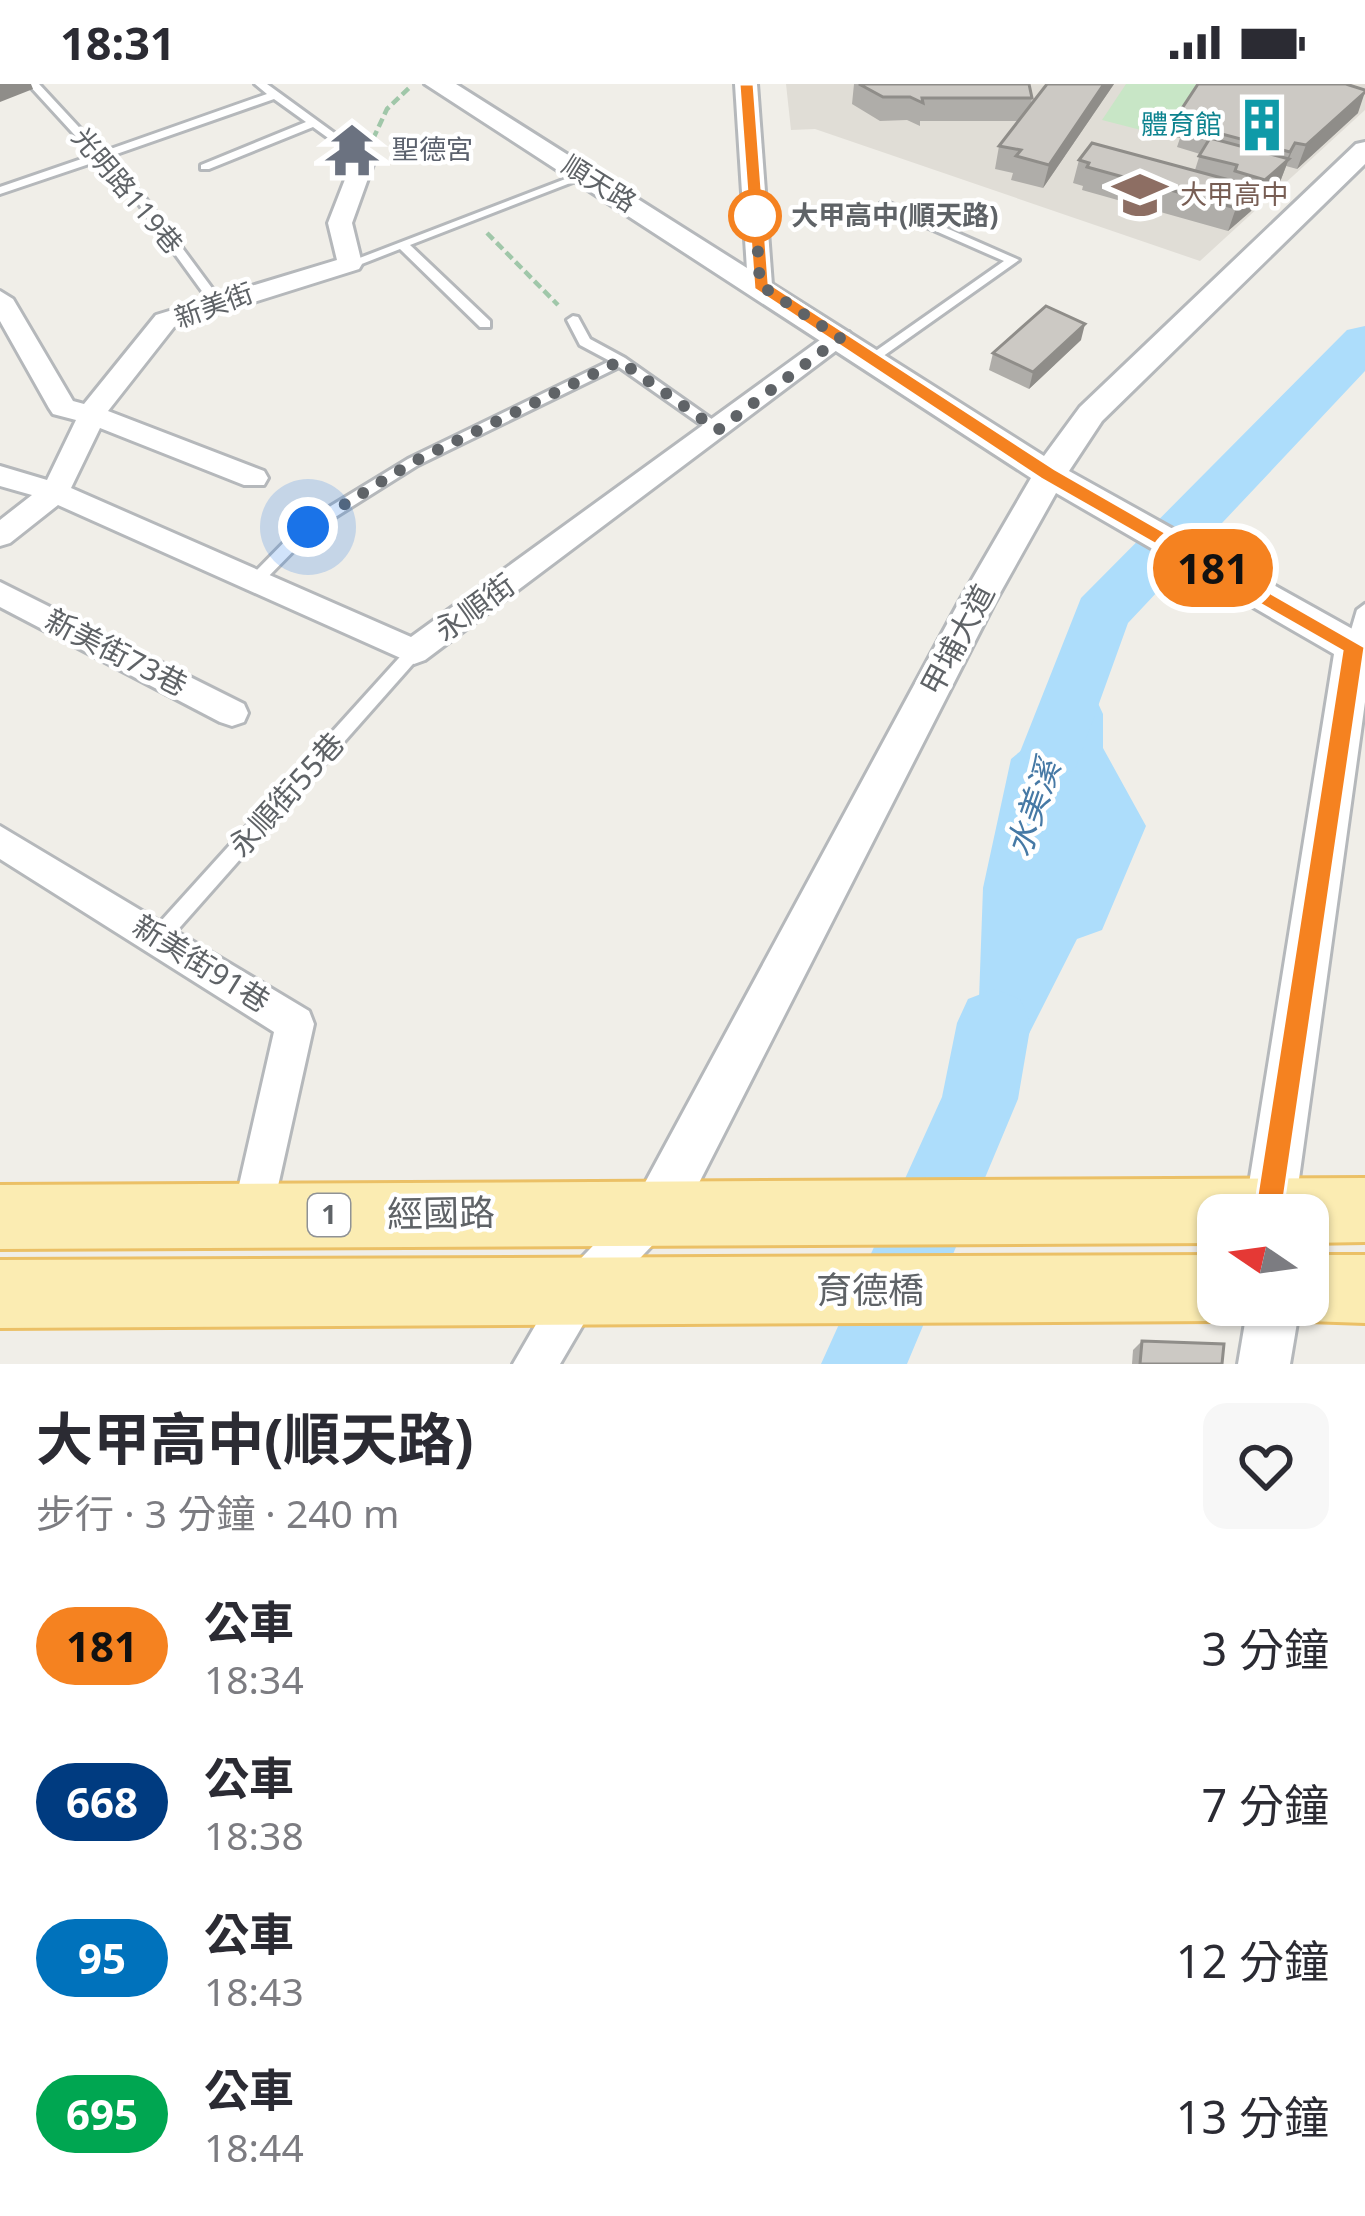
<!DOCTYPE html>
<html lang="zh-TW">
<head>
<meta charset="utf-8">
<style>
	:root { --surface:#fff; --page:#f7f7f7; --text:#2b2b33; --muted:#7c7c81 }
	body { margin:0; font-family:"Noto Sans","Noto Sans TC",sans-serif; background:var(--page); color:var(--text); height:100vh; display:flex; flex-direction:column; font-size:45px; white-space:nowrap }
	* { box-sizing:border-box; margin:0 }
	p { font-size:39px; color:var(--muted) }
	.icon { flex:none; width:66px; height:66px; fill:none; stroke:currentColor; stroke-width:2; stroke-linecap:round; stroke-linejoin:round }
	.map { position:relative; height:1280px; overflow:hidden }
	.side { display:flex; flex-direction:column; background:var(--surface); flex:1 }
	.side>* { flex:none }
	.badge { padding:0 24px; border-radius:39px; font-size:42px; line-height:78px }
	.needle { width:78px; rotate:283deg }
	.controls { position:absolute; left:1197px; top:1110px; display:grid; gap:24px }
	.controls a { display:grid; place-items:center; width:132px; height:132px; border-radius:24px; background:var(--surface); box-shadow:0 3px 9px #0004; font-size:60px }
	.you { position:absolute; width:60px; height:60px; margin:-30px; border:9px solid #fff; border-radius:50%; background:#1a73e8; box-shadow:0 0 0 18px #1a73e833 }
	.map>.badge { position:absolute; translate:-50% -50%; box-shadow:0 0 0 6px #fff }
	.round { display:grid; place-items:center; flex:none; width:126px; height:126px; border-radius:24px; background:var(--page) }
	.head { display:flex; align-items:center; justify-content:space-between; height:204px; padding:0 36px }
	h1 { font-size:57px; font-weight:700; line-height:90px }
	ul { padding:0; list-style:none }
	li { display:flex; align-items:center; gap:36px; height:156px; padding:0 36px }
	li div { flex:1 }
	li b { display:block; font-size:45px }
	li em { font-style:normal }
	li .badge { min-width:132px; font-weight:700; text-align:center }
	.status { display:flex; justify-content:space-between; align-items:center; height:84px; padding:0 60px; background:var(--surface); direction:ltr }
	.status svg { height:33px; fill:currentColor }
	.map>svg:first-child { display:block }
	.education { fill:#e0ddd6 }
	.green { fill:#c8e6c6 }
	.water { fill:#adddfb }
	.lines { fill:none; stroke-linecap:round; stroke-linejoin:round }
	.river { fill:#adddfb; fill-rule:evenodd }
	.service-casing { stroke:#b5b8bb; stroke-width:6 }
	.minor-casing { stroke:#b5b8bb; stroke-width:6 }
	.tertiary-casing { stroke:#b5b8bb; stroke-width:6 }
	.primary-casing { stroke:#ebc066; stroke-width:6 }
	.path { stroke:#a0c7a9; stroke-width:4.5; stroke-dasharray:9 4.5; stroke-linecap:butt }
	.service { fill:#fff; fill-rule:evenodd }
	.minor { fill:#fff; fill-rule:evenodd }
	.tertiary { fill:#fff; fill-rule:evenodd }
	.primary { fill:#fbecb2; fill-rule:evenodd }
	.wall { fill:#afada9 }
	.shaded-wall { fill:#8f8d89 }
	.building { fill:#ccc9c4; stroke:#8f8d89; stroke-width:3 }
	.line { fill:#f58220; stroke:#fff; stroke-width:3 }
	.walk { stroke:#5f6367; stroke-width:12; stroke-dasharray:0 21.6 }
	.stop-dot { fill:#fff; stroke:#f58220; stroke-width:6 }
	.labels { text-anchor:middle; stroke-width:9; stroke-linejoin:round; paint-order:stroke }
	.far-culture-label { font-size:27px; fill:#0d838f; stroke:#fff; text-anchor:end }
	.far-worship-label { font-size:27px; fill:#5b616d; stroke:#fff; text-anchor:start }
	.far-street-label { font-size:27px; fill:#5f6367; stroke:#fff }
	.far-education-label { font-size:27px; fill:#785e54; stroke:#fff; text-anchor:start }
	.far-stop-label { font-size:27px; font-weight:bold; fill:#5f6367; stroke:#fff; text-anchor:start }
	.shield { fill:#fff; stroke:#8f9295; stroke-width:3 }
	.shield-label { font-size:27px; font-weight:bold; fill:#5f6367 }
	.street-label { font-size:30px; fill:#5f6367; stroke:#fff }
	.water-label { font-size:33px; font-style:italic; fill:#4679a5; stroke:#fff }
	.near-street-label { font-size:36px; fill:#5f6367; stroke:#fff }
</style>
</head>
<body>
<div class="status"><b>18:31</b><svg viewBox="0 0 49 12"><path d="M0 12V9h3v3zM5 12V6h3v6zM10 12V3h3v9zM15 12V0h3v12zM26 1h20v11H26zM47 4h2v5h-2z"/></svg></div>
<div class="map">
<svg width="1365" height="1280" viewBox="0 0 1365 1280">
	<rect width="100%" height="100%" fill="#f0eee8"/>
	<path class="education" d="M786 0H1365V26L1200 177 815 45 791 46Z"/>
	<path class="green" d="M1126 0H1195L1200 1 1168 53 1102 36Z"/>
	<path class="water" d="M1082 585 1103 630V664L1146 742 1102 846 1077 855 1000 1007 975 1027 983 804 1011 675 1035 655Z"/>
	<g class="lines">
		<g class="river">
			<path d="M1365 242V287L1128 539 1075 686 1052 694 1029 686 1020 668 1081 514 1347 246Z"/>
			<path d="M994 905 1020 915 1031 939 1018 1015 907 1280H821L942 1013 957 939 968 915Z"/>
		</g>
		<defs>
			<g id="service">
				<path d="M28 0H39L102 68 267 10 255 0H267L370 75 360 77 313 43 209 85H201V81L306 38 274 15 108 73 146 115 220 215 222 218 216 222 212 221 138 119 98 77 0 110V103L93 71Z"/>
				<path d="M581 89 591 91 410 161 490 237V243H480L400 165 354 183H346L344 180Z"/>
				<path d="M885 117 1019 176 872 280 865 276 867 273 1004 177 881 123V119Z"/>
				<path d="M573 232 578 233 590 255 625 274 723 343V349H713L619 283 418 381 313 447 261 500H251L248 496 251 492 303 439 408 375 610 277 580 261 567 236Z"/>
				<path d="M1365 520V552L1360 567 1354 569 1346 563 1357 526Z"/>
				<path d="M414 562 422 568 420 572 166 859 159 861 152 859 150 853 152 847 408 564Z"/>
			</g>
			<g id="minor">
				<path d="M735 0H757L772 201 760 208 748 201Z"/>
				<path d="M364 68 375 75 352 139 362 180 359 185 174 243 108 327 264 387 268 394 264 401H244L100 344 71 404 411 553 831 248H849L853 254 425 576 414 580 58 421 10 459 0 462V436L32 411 0 402V382L47 396 76 336 53 330 49 324 0 237V207L13 215 73 317 84 320 156 231 337 176 328 139 353 75Z"/>
				<path d="M0 498 244 620 248 629 244 638 232 642 220 638 0 523Z"/>
				<path d="M0 742 309 927 314 940 268 1147 253 1153 238 1147 232 1132 274 948 0 775Z"/>
				<path d="M652 1110 667 1116 673 1131 667 1146 594 1222 560 1280H513L564 1192 637 1116Z"/>
			</g>
			<g id="tertiary">
				<path d="M425 0H456L1044 372 1080 323 1356 60 1365 58V80L1102 337 1069 387 1365 552V618L1294 1131H1244L1334 570 1056 409 995 518 676 1144 658 1151 640 1144 633 1126 640 1108 959 518 1031 394Z"/>
				<path d="M1248 1221H1300L1290 1280H1238Z"/>
			</g>
			<g id="primary">
				<path d="M1365 1094V1158L1308 1159V1131H1218V1159L0 1165V1101Z"/>
				<path d="M1218 1171V1221H1244L1242 1228 1218 1237 0 1244V1176Z"/>
				<path d="M1308 1171H1365V1239L1308 1237 1284 1228 1282 1221H1308Z"/>
			</g>
		</defs>
		<use href="#service" class="service-casing"/>
		<use href="#minor" class="minor-casing"/>
		<use href="#tertiary" class="tertiary-casing"/>
		<use href="#primary" class="primary-casing"/>
		<g class="path">
			<path d="M373 55 387 25 410 3"/>
			<path d="M487 149 558 221"/>
		</g>
		<use href="#service" class="service"/>
		<use href="#minor" class="minor"/>
		<use href="#tertiary" class="tertiary"/>
		<use href="#primary" class="primary"/>
	</g>
	<g class="wall">
		<path d="M854 0H1029L1032 14 1031 20 1047 0H1114L1043 104 1011 96 1013 89 995 85 999 62 1018 37H920V42L907 36 880 37 852 20Z"/>
		<path d="M1179 29H1358L1297 85 1286 82 1280 98 1257 119 1254 118 1251 127 1228 147 1082 106 1083 102 1073 99 1079 76 1195 86 1200 70 1177 63 1180 54 1172 52Z"/>
		<path d="M1081 256 1029 305 989 286 993 269Z"/>
		<path d="M1142 1257 1222 1280H1132L1133 1266Z"/>
	</g>
	<g class="shaded-wall">
		<path d="M0 0H31L33 5 0 18Z"/>
		<path d="M1104 0H1114L1043 104 1049 81Z"/>
		<path d="M1365 8 1358 29 1297 85 1306 61Z"/>
		<path d="M1295 59 1280 98 1257 119 1265 96 1286 77Z"/>
		<path d="M1259 104 1251 127 1228 147 1236 124Z"/>
		<path d="M1085 240 1081 256 1029 305 1033 288Z"/>
	</g>
	<g class="building">
		<path d="M859 0H1029L1032 14H922L923 19 910 13H883Z"/>
		<path d="M1047 0H1104L1049 81 1016 72 1021 66 999 62Z"/>
		<path d="M1198 0H1346L1365 6V8L1306 61 1295 59 1290 68 1184 40 1189 32 1179 29Z"/>
		<path d="M1210 54 1289 75 1265 96 1235 87 1237 81 1199 72Z"/>
		<path d="M1092 59 1259 104 1236 124 1087 83 1089 79 1079 76Z"/>
		<path d="M1046 222 1085 240 1033 288 993 269Z"/>
		<path d="M1142 1257 1224 1260 1222 1280H1140Z"/>
	</g>
	<path class="line" d="M739 0H754L769 199 1055 385 1365 563 1280 1142 1269 1146 1259 1142 1254 1131 1342 567 1041 395 754 205Z"/>
	<g class="lines">
		<path class="walk" d="M308 443 413 378 620 277 718 346 840 254 760 201 755 121V132"/>
	</g>
	<defs>
		<symbol id="building-bare" viewBox="-9 -9 18 18"><path d="M-4-6H4V6H1V3H-1V6H-4ZM-2.5-4.3h1.7v1.8h-1.7ZM.8-4.3h1.7v1.8H.8ZM-2.5-1h1.7V.8h-1.7ZM.8-1h1.7V.8H.8Z" fill="#0f9aa8" stroke="#fff" stroke-width="2.5" paint-order="stroke"/></symbol>
		<symbol id="temple-bare" viewBox="-9 -9 18 18"><path d="M0-6L5-2H3V0L6.5 2.5H4V6H1.5V3h-3V6H-4V2.5H-6.5L-3 0V-2H-5Z" fill="#6b7280" stroke="#fff" stroke-width="2.5" paint-order="stroke"/></symbol>
		<symbol id="school-bare" viewBox="-9 -9 18 18"><path d="M0-5L7-2L0 1L-7-2ZM-4 1L0 2.5L4 1V4Q0 6-4 4Z" fill="#8d6e63" stroke="#fff" stroke-width="2.5" paint-order="stroke"/></symbol>
	</defs>
	<g fill-rule="evenodd">
		<use href="#building-bare" x="1224" y="3" width="76" height="76"/>
		<use href="#temple-bare" x="314" y="28" width="76" height="76"/>
		<use href="#school-bare" x="1102" y="73" width="76" height="76"/>
	</g>
	<circle class="stop-dot" cx="755" cy="132" r="24"/>
	<g class="labels">
		<g class="far-culture-label">
			<text x="1222" y="50">體育館</text>
		</g>
		<g class="far-worship-label">
			<text x="392" y="75">聖德宮</text>
		</g>
		<g class="far-street-label">
			<text transform="translate(599 100) rotate(32)" y="9">順天路</text>
			<text transform="translate(127 107) rotate(50)" y="9">光明路119巷</text>
			<text transform="translate(214 222) rotate(-20)" y="9">新美街</text>
		</g>
		<g class="far-education-label">
			<text x="1180" y="120">大甲高中</text>
		</g>
		<g class="far-stop-label">
			<text x="791" y="141">大甲高中(順天路)</text>
		</g>
		<rect class="shield" x="308" y="1110" width="42" height="42" rx="9"/>
		<g class="shield-label">
			<text x="329" y="1140">1</text>
		</g>
		<g class="street-label">
			<text transform="translate(475 524) rotate(-36)" y="10">永順街</text>
			<text transform="translate(958 556) rotate(-62)" y="10">甲埔大道</text>
			<text transform="translate(116 569) rotate(27)" y="10">新美街73巷</text>
			<text transform="translate(287 711) rotate(-48)" y="10">永順街55巷</text>
			<text transform="translate(201 880) rotate(32)" y="10">新美街91巷</text>
		</g>
		<g class="water-label">
			<text transform="translate(1033 724) rotate(-71)" y="12">水美溪</text>
		</g>
		<g class="near-street-label">
			<text transform="translate(441 1129) rotate(-1)" y="13">經國路</text>
			<text x="870" y="1219">育德橋</text>
		</g>
	</g>
</svg>
<div class="controls">
<a><svg class="needle" viewBox="-14 -14 28 28"><path d="M0-13l5 13h-10z" fill="#e53935"/><path d="M0 13l5-13h-10z" fill="#7c7c81"/></svg></a>
</div>
<div class="you" style="left:308px;top:443px"></div>
<b class="badge" style="left:1213px;top:484px;background:#f58220;color:#111">181</b>
</div>
<section class="side">
<div class="head"><div><h1>大甲高中(順天路)</h1><p>步行 · 3 分鐘 · 240 m</p></div><a class="round"><svg class="icon" aria-label="heart" viewBox="0 0 24 24"><path d="M12 20l-8-8c-3-5 5-10 8-4 3-6 11-1 8 4z"/></svg></a></div>
<ul>
<li><span class="badge" style="background:#f58220;color:#111">181</span><div><b>公車</b><p>18:34</p></div><em>3 分鐘</em></li>
<li><span class="badge" style="background:#003b80;color:#fff">668</span><div><b>公車</b><p>18:38</p></div><em>7 分鐘</em></li>
<li><span class="badge" style="background:#0072bc;color:#fff">95</span><div><b>公車</b><p>18:43</p></div><em>12 分鐘</em></li>
<li><span class="badge" style="background:#00a651;color:#fff">695</span><div><b>公車</b><p>18:44</p></div><em>13 分鐘</em></li>
</ul>
</section>
</body>
</html>
